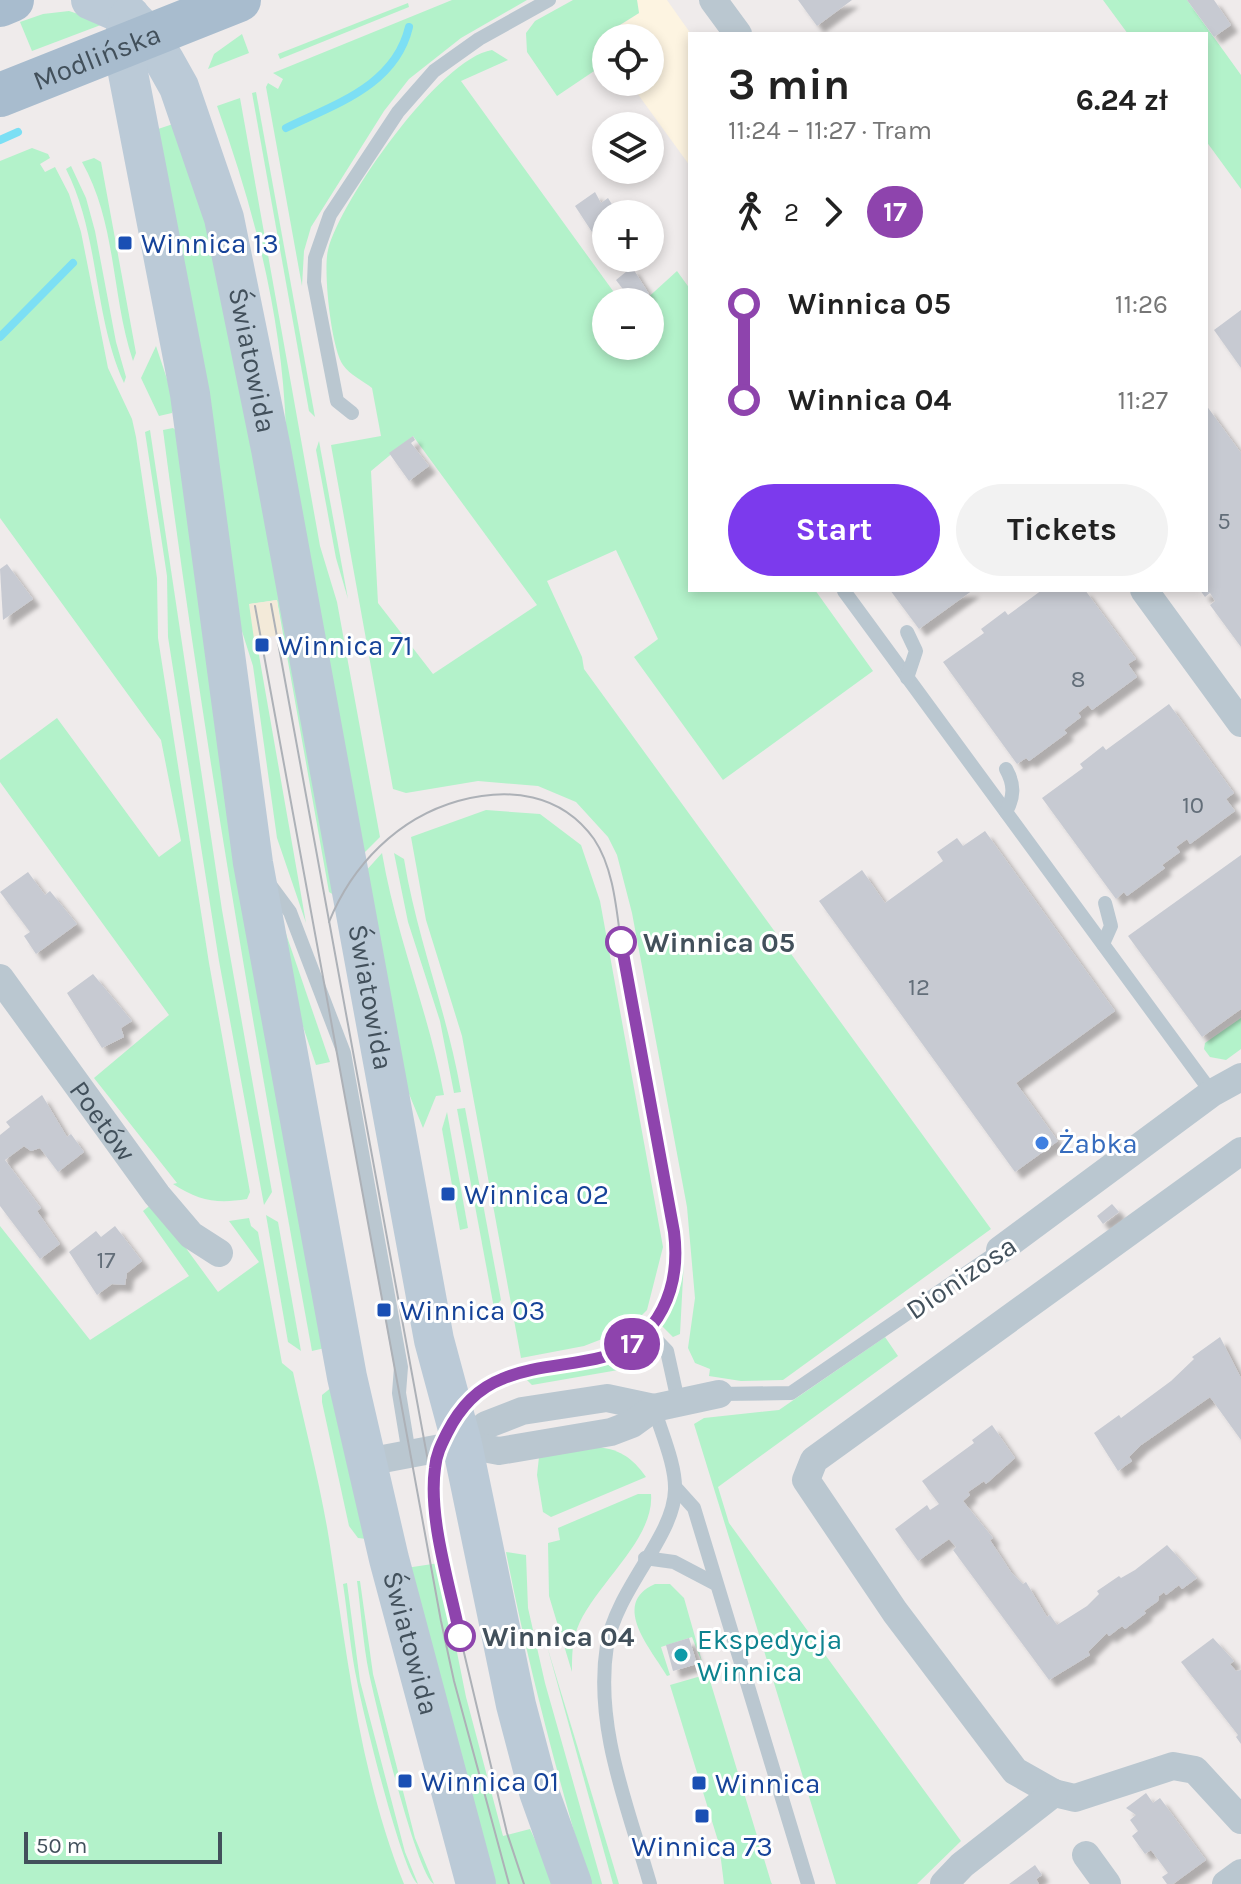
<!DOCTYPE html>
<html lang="en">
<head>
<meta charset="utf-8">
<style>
	:root { --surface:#fff; --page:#f2f2f2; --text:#222; --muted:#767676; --accent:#7c3aed }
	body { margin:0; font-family:Karla,sans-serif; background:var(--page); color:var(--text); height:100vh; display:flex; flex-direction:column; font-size:30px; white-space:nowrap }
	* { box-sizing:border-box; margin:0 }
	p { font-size:26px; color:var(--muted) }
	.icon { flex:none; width:44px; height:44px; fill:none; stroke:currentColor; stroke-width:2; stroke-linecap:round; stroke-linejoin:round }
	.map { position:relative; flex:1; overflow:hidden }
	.sheet { position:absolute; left:688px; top:32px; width:520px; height:560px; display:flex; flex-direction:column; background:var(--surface); border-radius:0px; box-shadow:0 4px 12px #0003 }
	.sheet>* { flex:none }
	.badge { padding:0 16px; border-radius:26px; font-size:28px; line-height:52px }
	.tools { position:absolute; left:592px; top:24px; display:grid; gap:16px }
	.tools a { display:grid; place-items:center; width:72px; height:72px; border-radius:50%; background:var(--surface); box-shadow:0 4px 12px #0003; font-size:40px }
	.scale { position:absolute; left:24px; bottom:20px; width:198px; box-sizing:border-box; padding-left:8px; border:4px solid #42505b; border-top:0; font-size:22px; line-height:28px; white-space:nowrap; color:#42505b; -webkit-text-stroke:6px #fff; paint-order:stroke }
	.map>.badge { position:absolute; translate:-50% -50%; box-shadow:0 0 0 4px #fff }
	.legs { display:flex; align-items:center; gap:12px; height:88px; padding:0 40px; font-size:26px }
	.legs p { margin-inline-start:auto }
	.head { display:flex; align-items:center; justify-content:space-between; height:136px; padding:0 40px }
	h1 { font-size:44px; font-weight:700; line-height:60px }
	.button { display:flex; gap:16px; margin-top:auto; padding:16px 40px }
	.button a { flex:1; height:92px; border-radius:48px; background:var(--accent); color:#fff; font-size:32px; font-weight:700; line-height:92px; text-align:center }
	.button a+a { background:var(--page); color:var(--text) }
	ul { padding:0 40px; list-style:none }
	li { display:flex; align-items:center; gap:28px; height:96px; font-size:30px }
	li i { display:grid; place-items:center; width:12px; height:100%; margin:0 10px; background:currentColor }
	li i::after { content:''; width:20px; height:20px; margin:-10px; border:6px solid; border-radius:50%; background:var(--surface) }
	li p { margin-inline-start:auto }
	li:first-child i { background:linear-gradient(#0000 50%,currentColor 0) }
	li:last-child i { background:linear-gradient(currentColor 50%,#0000 0) }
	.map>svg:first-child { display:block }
	.commercial { fill:#fdf4e1 }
	.green { fill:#b3f2ca; fill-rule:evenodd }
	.sand { fill:#f3ead9 }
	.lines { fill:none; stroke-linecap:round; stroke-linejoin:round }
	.stream { stroke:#7cdff4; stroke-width:8 }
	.building { fill:#c7cad2; filter:url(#shadow) }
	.lane { stroke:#bac7d0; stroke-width:14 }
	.street { stroke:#bac7d0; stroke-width:28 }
	.secondary { stroke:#bbcad7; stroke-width:40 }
	.primary { stroke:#a8bcce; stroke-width:44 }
	.tram { stroke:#adb1b7; stroke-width:2 }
	.line-1-casing { stroke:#fff; stroke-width:18 }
	.line-1 { stroke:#8e44ad; stroke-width:12 }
	.transit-dot { fill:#1a4fb4; stroke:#fff; stroke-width:3 }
	.stop-1-dot { fill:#fff; stroke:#8e44ad; stroke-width:4 }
	.shop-dot { fill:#3f7fe0; stroke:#fff; stroke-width:3 }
	.culture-dot { fill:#0f9aa8; stroke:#fff; stroke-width:3 }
	.labels { text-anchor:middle; stroke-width:6; stroke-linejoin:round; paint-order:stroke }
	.number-label { font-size:24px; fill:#636e79 }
	.street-label { font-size:28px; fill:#42505b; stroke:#fff }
	.transit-label { font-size:28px; fill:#164399; stroke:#fff; text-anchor:start }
	.stop-label { font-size:28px; font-weight:bold; fill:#42505b; stroke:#fff; text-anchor:start }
	.shop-label { font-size:28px; fill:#366cbe; stroke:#fff; text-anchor:start }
	.culture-label { font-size:28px; fill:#0d838f; stroke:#fff; text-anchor:start }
</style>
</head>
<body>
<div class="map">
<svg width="1241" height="1884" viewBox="0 0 1241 1884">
	<defs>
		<filter id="shadow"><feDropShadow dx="7" dy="7" stdDeviation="2" flood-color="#0004"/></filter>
	</defs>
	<rect width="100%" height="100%" fill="#efebeb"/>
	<path class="commercial" d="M637 0H667L691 34 690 166 629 82H650V38H606V50L599 39 639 13Z"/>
	<g class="green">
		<path d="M452 0H527L461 38 409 79 384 111 311 227 304 251 302 286 266 87 268 83 278 89 283 79 273 73Z"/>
		<path d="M573 0H637L639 13 599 38 606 50V63L557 96 527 52 526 33 535 21Z"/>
		<path d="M1103 0H1187L1241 75V189L1206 141V34H1128Z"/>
		<path d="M408 3 409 7 280 59 278 54Z"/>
		<path d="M69 11 106 23 32 51 20 22 43 14Z"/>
		<path d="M242 34 249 53 208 69 214 54Z"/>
		<path d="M492 50 508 60 461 81 621 302H606V346H650V302H643L677 271 690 289V590H815L873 671 723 780 634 657 658 639 616 550 547 581 582 657 584 669 991 1229 783 1380 741 1381 709 1376 710 1369 695 1363 688 1348 695 1298 687 1207 632 913 617 855 608 837 576 802 538 786 478 781 406 793 393 789 331 445 381 436 372 388C363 381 349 374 343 365 331 348 323 270 328 250 340 201 440 58 492 50ZM413 436 537 605 433 674 378 603 371 471Z"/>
		<path d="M256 92 315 417 309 411 252 93Z"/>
		<path d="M240 98 320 546 337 602 380 837 361 856 286 430C282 317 255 212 217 106Z"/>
		<path d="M176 123 220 267 334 895 329 892 277 600 250 604 306 923 277 838 253 666 234 606 158 129Z"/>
		<path d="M32 148 48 154 50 158 40 164 45 172 55 167 69 194 81 232 108 368 132 419 136 437 157 578 158 638 209 963 250 1192 247 1199C217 1204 199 1201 173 1184L177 1183 94 1078 169 1015 0 782V760L57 718 159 857 181 841 161 740 0 518V161Z"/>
		<path d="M94 158 101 162 136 353 133 361C111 295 117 224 82 162Z"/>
		<path d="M71 166 86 198 95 231 116 342 126 377 124 383C93 315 100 236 66 169Z"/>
		<path d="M156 346 173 397 172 413 159 416 141 378Z"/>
		<path d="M173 428 178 432 325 1348 312 1351C256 1045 203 739 163 430Z"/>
		<path d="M150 430 222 910 272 1192 264 1205 219 961 168 637 167 576 145 432Z"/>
		<path d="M319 441 348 599 336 558 316 450Z"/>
		<path d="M486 810 540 814 581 845 600 901 663 1247 647 1310 628 1329 584 1346 521 1358 462 1036 426 920 411 837Z"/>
		<path d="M382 853C396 936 429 1013 444 1095L436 1096 423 1128 405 1084 364 873Z"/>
		<path d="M394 853 404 859C417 939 447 1011 461 1092L454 1093 440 1021 408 922Z"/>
		<path d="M284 928 330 1062 316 1065 292 994Z"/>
		<path d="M1241 1018V1049L1226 1060 1210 1057 1204 1049 1205 1043Z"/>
		<path d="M465 1108 501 1300 494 1308 457 1109Z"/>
		<path d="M447 1112 468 1228 460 1230 442 1129Z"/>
		<path d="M153 1203 218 1292 259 1262 229 1221 249 1218 251 1226 258 1232 282 1363 293 1372C305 1427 320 1483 329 1539 347 1654 360 1776 404 1884H0V1226L90 1340 189 1276 143 1211Z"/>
		<path d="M266 1215 278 1222 301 1351 288 1342Z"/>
		<path d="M684 1259 680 1334 673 1337 661 1325 676 1297Z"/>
		<path d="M885 1337 898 1356 718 1487 729 1523 961 1841 917 1884H836L694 1424 704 1418 779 1410Z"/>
		<path d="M643 1342 648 1347 643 1352 647 1365 532 1385 525 1378 603 1363Z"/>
		<path d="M332 1387 367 1539 358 1538 349 1526 322 1402V1395Z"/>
		<path d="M594 1447C618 1448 632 1457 646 1477L551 1517 543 1512 537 1475 539 1457Z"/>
		<path d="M638 1494H651C655 1540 593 1586 577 1629 572 1643 572 1657 572 1672L549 1596 548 1543 560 1540 558 1528Z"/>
		<path d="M506 1552 526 1555 528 1608 545 1683 602 1884H589C557 1774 528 1665 506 1552Z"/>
		<path d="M439 1563 466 1697 503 1836 530 1829 556 1884H491L406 1568Z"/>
		<path d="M357 1581H360L373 1674 415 1838 434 1884C417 1877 375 1702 369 1673 363 1643 361 1611 357 1581Z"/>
		<path d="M347 1583 360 1681 405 1852 418 1884C403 1876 362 1709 357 1681 350 1649 348 1616 343 1584Z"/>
		<path d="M655 1584H670L684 1598 703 1665 692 1637 661 1647 670 1675 667 1676C653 1651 609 1604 655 1584Z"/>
		<path d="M547 1646 619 1884H613Z"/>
		<path d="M708 1674 771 1882 772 1884H724L719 1844 670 1685Z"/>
	</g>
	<path class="sand" d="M277 600 282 635 254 639 249 604Z"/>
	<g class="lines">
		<g class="stream">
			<path d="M286 128C335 104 395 86 409 27"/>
			<path d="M0 140 18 132"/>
			<path d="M0 337 73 263"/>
		</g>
	</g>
	<g class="building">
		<path d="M798 0H852L817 26Z"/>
		<path d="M1187 0H1214L1231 25 1214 37Z"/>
		<path d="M595 192 601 203 608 198 616 211 606 214V223L592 232 575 206Z"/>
		<path d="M632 267 649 294 645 297 642 292 631 300 616 280Z"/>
		<path d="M1241 310V368L1214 330Z"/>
		<path d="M1206 405 1241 453V647L1210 605 1215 601 1210 593 1205 597 1200 590H1206Z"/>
		<path d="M413 436 415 440 411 443 429 466 409 481 389 453Z"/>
		<path d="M7 564 33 599 3 620 0 569Z"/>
		<path d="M890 590H973L919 629Z"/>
		<path d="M1042 590H1085L1136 659 1128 664 1137 677 1092 710 1088 705 1078 713 1081 717 1064 730 1067 733 1029 761 1026 758 1017 764 943 662 984 633 981 629 1005 611 1008 615Z"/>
		<path d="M1169 704 1234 793 1226 799 1235 811 1190 844 1187 839 1176 847 1180 852 1162 865 1165 868 1127 896 1124 892 1116 899 1042 798 1083 768 1080 764 1103 746 1106 750Z"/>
		<path d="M985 831 1115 1011 1016 1083 1058 1141 1015 1172 819 901 862 870 885 903 943 861 937 852 957 838 963 846Z"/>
		<path d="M1241 855V1009L1202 1037 1128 936Z"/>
		<path d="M28 872 45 895 50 891 77 924 36 954 24 936 30 932 0 892Z"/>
		<path d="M93 974 132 1021 121 1028 124 1037 102 1048 67 993Z"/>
		<path d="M42 1095 67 1137 71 1134 84 1152 58 1172 40 1148 31 1151 24 1146 5 1160 41 1208 37 1211 60 1244 40 1259 0 1206V1135L10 1127 6 1122Z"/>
		<path d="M1112 1204 1119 1212 1103 1224 1097 1216Z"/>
		<path d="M115 1226 142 1261 127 1273 125 1285 112 1284 97 1295 69 1252 96 1231 101 1237Z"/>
		<path d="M1220 1337 1241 1378V1440L1210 1397 1141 1445 1129 1457 1132 1461 1118 1471 1094 1433 1119 1415 1121 1418 1171 1381 1194 1359 1192 1357Z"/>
		<path d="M992 1425 1015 1458 986 1484 984 1481 968 1492 970 1495 963 1501 993 1538 990 1540 1011 1572 1023 1584 1026 1582 1047 1617 1050 1615 1057 1625 1087 1606 1099 1594 1097 1591 1119 1576 1121 1578 1135 1570 1167 1545 1197 1578 1182 1589 1179 1585 1166 1595 1164 1592 1159 1596 1158 1601 1144 1611 1146 1613 1125 1629 1122 1626 1109 1636 1107 1633 1088 1652 1090 1655 1049 1680 953 1550 956 1547 949 1539 918 1561 895 1529 927 1505 930 1510 939 1504 922 1481 974 1443 972 1440Z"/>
		<path d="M689 1638 697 1664 673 1671 666 1645Z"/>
		<path d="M1213 1638 1234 1661 1230 1664 1236 1671 1241 1670V1744L1236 1737 1238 1735 1181 1662Z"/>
		<path d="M1146 1793 1153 1803 1160 1798 1206 1860 1173 1884H1167L1162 1877 1168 1873 1151 1850 1145 1854 1132 1836 1138 1831 1130 1820 1136 1815 1126 1808Z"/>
		<path d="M1035 1865 1042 1875 1036 1879 1039 1884H1009Z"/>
	</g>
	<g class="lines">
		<g class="lane">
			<path d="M352 413 337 401 314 282 315 258 330 215 398 112 434 71 479 39 549 0"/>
			<path d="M844 591 1212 1093"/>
			<path d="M907 678 916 651 907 632"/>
			<path d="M1006 812C1014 797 1015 785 1006 769"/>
			<path d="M270 885 290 912 344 1053 401 1367 399 1393 409 1454"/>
			<path d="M1103 944 1111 926 1105 903"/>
			<path d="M643 1326 667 1351 678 1401"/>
			<path d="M719 1394 791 1393 1000 1250"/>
			<path d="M676 1488 694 1508 808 1884"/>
			<path d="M645 1558 674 1562 714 1583"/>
			<path d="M650 1884C628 1807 594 1727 607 1645 617 1588 674 1537 675 1490 676 1465 661 1432 654 1408"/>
		</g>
		<g class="street">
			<path d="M713 0 738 34"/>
			<path d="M1144 590 1241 723"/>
			<path id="s1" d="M0 978 157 1195 191 1235 219 1253"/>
			<path d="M1241 1151 814 1460 806 1480 895 1612 1015 1771 1054 1793 1075 1798 1173 1766 1195 1770 1241 1820"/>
			<path d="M1000 1250 1212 1093 1241 1077"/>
			<path d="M462 1444 486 1425 522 1411 607 1398 654 1408"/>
			<path d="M367 1462 462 1444 499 1451 611 1432 632 1424 654 1408 719 1394"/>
			<path d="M1086 1855 1107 1884"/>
			<path d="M944 1884 962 1865 1054 1793"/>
			<path d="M1226 1884 1241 1873"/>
		</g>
		<g class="secondary">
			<path id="s2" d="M91 0 130 17 149 36 165 62 179 87 224 218 271 449 434 1340 462 1444 516 1705 539 1792 572 1884"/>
			<path id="s3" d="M130 16 126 30 128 73 190 394 253 863 347 1377 389 1559 476 1884"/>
		</g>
		<g class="primary">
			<path d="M0 5 12 0"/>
			<path id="s4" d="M0 95 239 0"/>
		</g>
		<g class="tram">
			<path d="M271 604 460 1636 507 1833 524 1884"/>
			<path d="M255 606 441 1621 454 1681 509 1884"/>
			<path d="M329 922C352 865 398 818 458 801 509 787 561 793 594 839 617 873 617 924 624 963 641 1053 659 1142 674 1232 697 1413 503 1320 449 1430 441 1445 435 1459 434 1476"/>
		</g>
	</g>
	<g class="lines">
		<defs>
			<path id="line-1" d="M460 1636C450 1586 428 1518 435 1468 436 1455 441 1445 447 1433 459 1409 476 1389 502 1379 534 1365 570 1366 603 1357 660 1341 681 1287 674 1232L621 942"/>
		</defs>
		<use href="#line-1" class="line-1-casing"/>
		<use href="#line-1" class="line-1"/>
	</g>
	<g class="transit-dot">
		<rect x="117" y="235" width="16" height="16" rx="4"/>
		<rect x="254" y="637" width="16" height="16" rx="4"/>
		<rect x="440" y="1186" width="16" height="16" rx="4"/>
		<rect x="376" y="1302" width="16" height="16" rx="4"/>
		<rect x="397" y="1773" width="16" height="16" rx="4"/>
		<rect x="691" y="1775" width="16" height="16" rx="4"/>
		<rect x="694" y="1808" width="16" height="16" rx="4"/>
	</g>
	<g class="stop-1-dot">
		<circle cx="621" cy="942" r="14"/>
		<circle cx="460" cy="1636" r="14"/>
	</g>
	<circle class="shop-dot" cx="1042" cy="1143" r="8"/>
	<circle class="culture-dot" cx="681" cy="1655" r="8"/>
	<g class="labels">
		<g class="number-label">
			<text x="1224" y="529">5</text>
			<text x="1078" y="687">8</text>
			<text x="1193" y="813">10</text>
			<text x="919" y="995">12</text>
			<text x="106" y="1268">17</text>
		</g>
		<g class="street-label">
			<text dy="10" stroke="none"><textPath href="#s4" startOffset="104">Modlińska</textPath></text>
			<text dy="10" stroke="none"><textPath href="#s2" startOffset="412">Światowida</textPath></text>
			<text dy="10" stroke="none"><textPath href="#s2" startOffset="1060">Światowida</textPath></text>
			<text dy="10" stroke="none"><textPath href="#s1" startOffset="176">Poetów</textPath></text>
			<text transform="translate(961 1277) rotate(-34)" y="10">Dionizosa</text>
			<text dy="10" stroke="none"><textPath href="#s3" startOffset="1654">Światowida</textPath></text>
		</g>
		<g class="transit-label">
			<text x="141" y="253">Winnica 13</text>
			<text x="278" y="655">Winnica 71</text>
			<text x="464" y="1204">Winnica 02</text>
			<text x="400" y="1320">Winnica 03</text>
			<text x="421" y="1791">Winnica 01</text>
			<text x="715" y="1793">Winnica</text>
			<text x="702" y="1856" text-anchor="middle">Winnica 73</text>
		</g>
		<g class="stop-label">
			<text x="643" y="952">Winnica 05</text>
			<text x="482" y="1646">Winnica 04</text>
		</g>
		<g class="shop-label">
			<text x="1058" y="1153">Żabka</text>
		</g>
		<g class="culture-label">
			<text x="697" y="1649">Ekspedycja<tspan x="697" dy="32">Winnica</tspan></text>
		</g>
	</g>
</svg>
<div class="tools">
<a><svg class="icon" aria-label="locate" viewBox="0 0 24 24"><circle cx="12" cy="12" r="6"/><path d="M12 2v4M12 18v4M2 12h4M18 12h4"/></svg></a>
<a><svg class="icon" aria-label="layers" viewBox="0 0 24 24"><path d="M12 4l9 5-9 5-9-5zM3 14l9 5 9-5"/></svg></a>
<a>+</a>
<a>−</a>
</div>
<div class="scale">50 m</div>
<b class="badge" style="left:632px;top:1344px;background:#8e44ad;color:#fff">17</b>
<section class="sheet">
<div class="head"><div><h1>3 min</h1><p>11:24 – 11:27 · Tram</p></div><b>6.24 zł</b></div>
<div class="legs"><svg class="icon" aria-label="walk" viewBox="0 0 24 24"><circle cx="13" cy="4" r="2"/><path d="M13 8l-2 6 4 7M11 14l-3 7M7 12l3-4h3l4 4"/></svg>2<svg class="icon" aria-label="forward" viewBox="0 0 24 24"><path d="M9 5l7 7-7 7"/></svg><b class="badge" style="background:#8e44ad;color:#fff">17</b></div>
<ul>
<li><i style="color:#8e44ad"></i><b>Winnica 05</b><p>11:26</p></li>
<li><i style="color:#8e44ad"></i><b>Winnica 04</b><p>11:27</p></li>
</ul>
<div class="button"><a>Start</a><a>Tickets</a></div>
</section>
</div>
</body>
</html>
